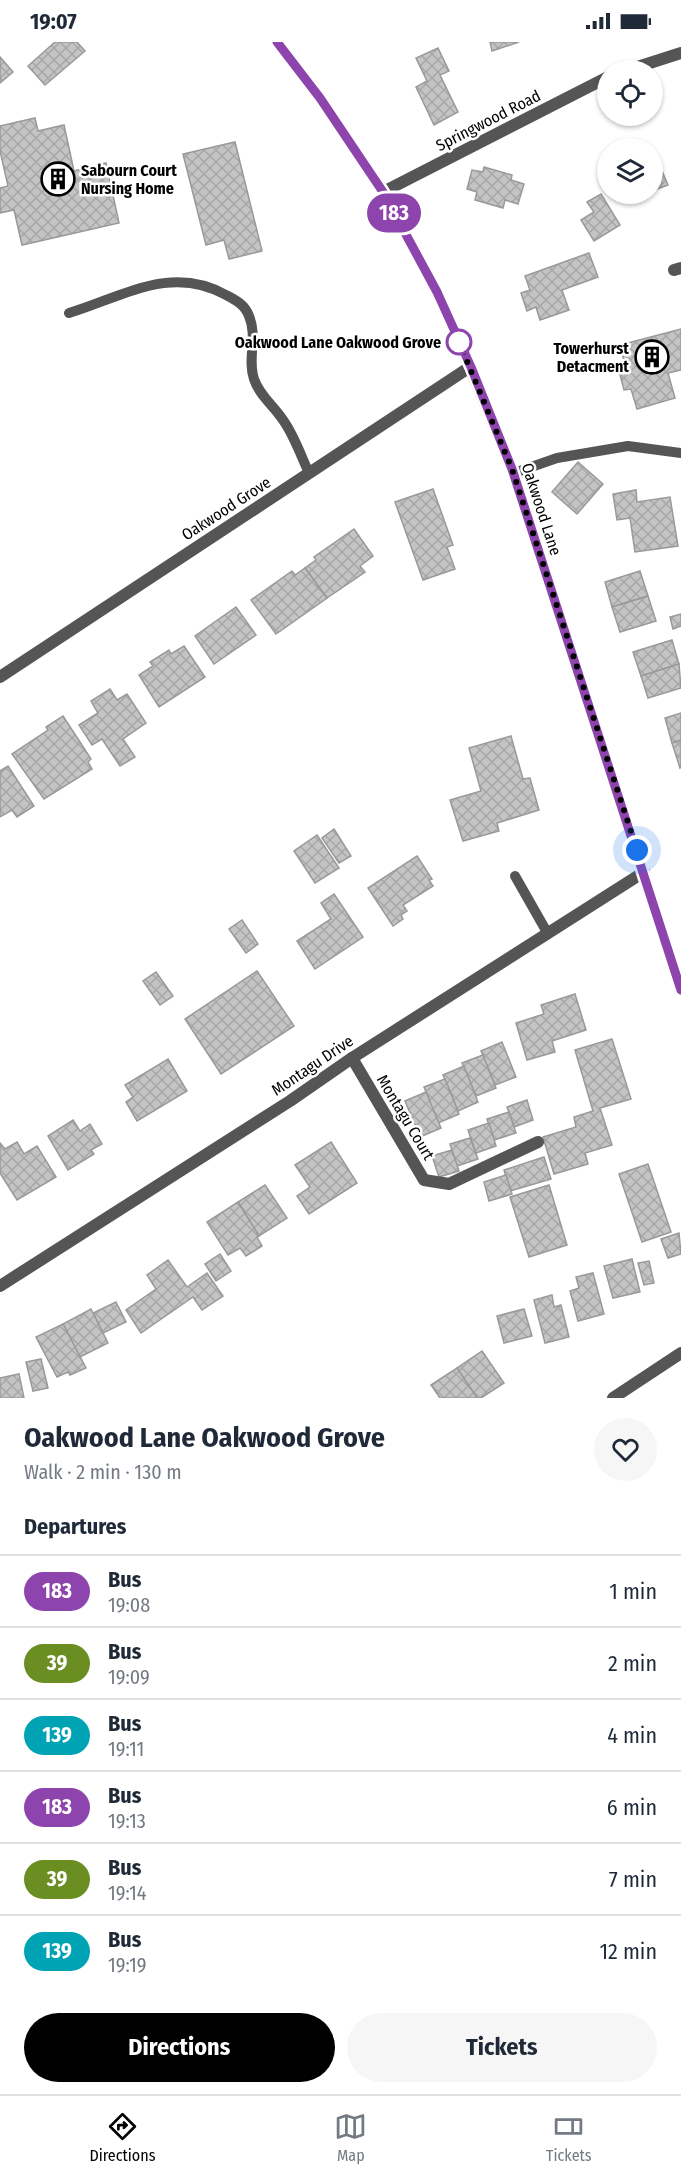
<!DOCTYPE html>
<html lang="en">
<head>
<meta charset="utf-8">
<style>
	:root { --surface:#fff; --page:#f6f6f7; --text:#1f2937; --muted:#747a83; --line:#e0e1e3; --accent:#000 }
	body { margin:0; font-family:"Fira Sans Condensed",sans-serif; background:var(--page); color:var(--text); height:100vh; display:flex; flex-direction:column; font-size:22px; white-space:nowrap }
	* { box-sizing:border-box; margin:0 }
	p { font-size:20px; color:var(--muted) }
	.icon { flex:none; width:33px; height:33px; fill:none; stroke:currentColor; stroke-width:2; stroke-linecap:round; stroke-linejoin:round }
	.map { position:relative; height:1356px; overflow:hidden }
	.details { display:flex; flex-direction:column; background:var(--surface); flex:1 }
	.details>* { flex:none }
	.badge { padding:0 12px; border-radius:20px; font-size:21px; line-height:39px }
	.tools { position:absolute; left:597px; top:18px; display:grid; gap:12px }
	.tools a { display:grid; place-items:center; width:66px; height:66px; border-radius:50%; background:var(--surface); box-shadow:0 2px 4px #0004; font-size:30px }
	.you { position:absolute; width:30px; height:30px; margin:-15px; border:4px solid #fff; border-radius:50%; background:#1a73e8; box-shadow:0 0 0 9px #1a73e833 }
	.map>.badge { position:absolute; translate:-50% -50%; box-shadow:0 0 0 3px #fff }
	h2 { padding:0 24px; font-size:22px; line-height:54px }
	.round { display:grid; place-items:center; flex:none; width:63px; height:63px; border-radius:32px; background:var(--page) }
	.summary { display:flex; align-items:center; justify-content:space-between; height:102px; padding:0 24px }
	h1 { font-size:28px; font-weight:700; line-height:45px }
	.primary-button { display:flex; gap:12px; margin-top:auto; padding:12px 24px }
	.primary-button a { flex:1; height:69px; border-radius:36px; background:var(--accent); color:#fff; font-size:24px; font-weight:700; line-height:69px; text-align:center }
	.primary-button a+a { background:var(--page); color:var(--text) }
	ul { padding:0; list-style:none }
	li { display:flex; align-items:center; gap:18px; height:72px; padding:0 24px; border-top:2px solid var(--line) }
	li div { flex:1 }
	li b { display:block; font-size:22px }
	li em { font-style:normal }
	li .badge { min-width:66px; font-weight:700; text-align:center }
	.status { display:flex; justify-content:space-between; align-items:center; height:42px; padding:0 30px; background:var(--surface); direction:ltr }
	.status svg { height:16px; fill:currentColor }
	.tabs { display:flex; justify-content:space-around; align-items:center; height:84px; border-top:2px solid var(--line); background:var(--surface); font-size:16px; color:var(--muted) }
	.tabs a { display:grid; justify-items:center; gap:3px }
	.tabs .on { color:var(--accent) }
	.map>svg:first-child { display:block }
	.building { fill:url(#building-cross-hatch); stroke:#999; stroke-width:1.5 }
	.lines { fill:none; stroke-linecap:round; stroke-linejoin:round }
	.service { stroke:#555; stroke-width:10 }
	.minor { stroke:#555; stroke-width:12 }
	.tertiary { stroke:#555; stroke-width:12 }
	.line-casing { stroke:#fff; stroke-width:14 }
	.line { stroke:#8e44ad; stroke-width:9 }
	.walk { stroke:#000; stroke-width:6; stroke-dasharray:0 10.8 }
	.stop-dot { fill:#fff; stroke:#8e44ad; stroke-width:3 }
	.labels { text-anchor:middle; stroke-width:5; stroke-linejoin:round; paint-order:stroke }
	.street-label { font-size:16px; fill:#000; stroke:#fff }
	.poi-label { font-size:16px; font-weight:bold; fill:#000; stroke:#fff; text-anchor:start }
	.stop-label { font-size:16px; font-weight:bold; fill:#000; stroke:#fff; text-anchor:end }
</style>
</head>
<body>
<div class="status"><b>19:07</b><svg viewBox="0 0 49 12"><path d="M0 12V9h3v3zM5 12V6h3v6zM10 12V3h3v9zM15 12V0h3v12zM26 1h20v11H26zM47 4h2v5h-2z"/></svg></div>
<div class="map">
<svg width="681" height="1356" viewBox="0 0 681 1356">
	<defs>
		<pattern id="building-cross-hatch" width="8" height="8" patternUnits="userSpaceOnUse" patternTransform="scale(1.5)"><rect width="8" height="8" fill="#c4c4c4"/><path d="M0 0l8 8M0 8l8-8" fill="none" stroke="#a7a7a7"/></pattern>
	</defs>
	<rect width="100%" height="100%" fill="#fff"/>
	<g class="building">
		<path d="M55 0H77L85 9 45 43 28 24Z"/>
		<path d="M490 0H519L492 9Z"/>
		<path d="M438 6 449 29 440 33 458 70 434 83 416 45 427 39 416 16Z"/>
		<path d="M0 15 13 30 0 41Z"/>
		<path d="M35 76 38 89 64 83 74 129 106 121 119 181 22 203 14 168 0 171V146L8 144 0 109V84Z"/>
		<path d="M235 100 262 209 229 217 224 198 206 203 183 112Z"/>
		<path d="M657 117 668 143 652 149V119Z"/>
		<path d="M484 125 512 133 511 138 524 142 518 162 505 158 503 166 475 158 477 150 467 147 472 128 483 130Z"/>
		<path d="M601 152 620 183 594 199 581 178 594 170 587 160Z"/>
		<path d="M622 152H648L626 160Z"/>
		<path d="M589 211 598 235 562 248 569 268 540 278 536 265 527 269 521 251 530 248 525 234Z"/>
		<path d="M681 287V328L668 331 675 356 637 367 631 347 624 348 619 329 626 327 620 303Z"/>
		<path d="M578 420 603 442 577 472 552 450Z"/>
		<path d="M433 447 453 503 447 505 455 527 423 538 395 460Z"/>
		<path d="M636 448 637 460 670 455 678 504 635 510 630 476 617 478 613 452Z"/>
		<path d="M354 487 373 514 360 524 365 530 327 556 305 526 316 518 314 515Z"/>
		<path d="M305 526 327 556 276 592 251 558 292 529 295 533Z"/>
		<path d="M640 529 648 554 612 565 605 540Z"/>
		<path d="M648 554 656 579 620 590 612 565Z"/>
		<path d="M236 565 256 593 214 622 195 594Z"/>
		<path d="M681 572V584L673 587 670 575Z"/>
		<path d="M672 598 679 622 641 634 633 610Z"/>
		<path d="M184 604 205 635 159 665 139 633 153 624 150 620 169 608 171 612Z"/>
		<path d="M679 622 681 646 648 656 641 634Z"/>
		<path d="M110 647 117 658 127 652 146 681 123 697 135 715 120 724 102 697 92 703 79 683 98 671 91 659Z"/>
		<path d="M681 671V698L672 701 665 676Z"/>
		<path d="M63 674 91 717 88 720 92 727 44 757 12 712 48 688 46 685Z"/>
		<path d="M511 694 523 737 530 736 539 768 497 781 499 789 463 799 450 758 481 749 469 706Z"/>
		<path d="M681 698V725L680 726 672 701Z"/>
		<path d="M8 724 34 764 17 775 12 768 0 775V729Z"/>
		<path d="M334 787 351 814 339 821 322 796Z"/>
		<path d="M317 793 339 826 315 841 294 809Z"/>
		<path d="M417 814 432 837 429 838 433 844 403 863 407 869 401 873 403 877 393 884 368 846Z"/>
		<path d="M334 852 363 895 315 927 297 899 331 877 321 861Z"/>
		<path d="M242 878 258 902 246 911 229 887Z"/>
		<path d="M257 929 294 984 221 1032 185 977Z"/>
		<path d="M156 930 173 954 160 963 143 939Z"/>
		<path d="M575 952 586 988 552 999 555 1010 527 1018 516 981 544 972 541 963Z"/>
		<path d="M612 997 631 1057 600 1066 612 1103 585 1111 588 1122 554 1132 543 1095 576 1085 574 1075 593 1069 575 1008Z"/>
		<path d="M502 1000 516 1035 495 1043 481 1009Z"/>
		<path d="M483 1013 496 1046 476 1054 462 1021Z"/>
		<path d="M168 1017 187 1049 137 1079 126 1060 133 1055 125 1043Z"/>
		<path d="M464 1024 478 1060 458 1069 443 1033Z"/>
		<path d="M445 1037 459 1072 438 1081 424 1045Z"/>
		<path d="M426 1050 441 1086 420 1095 405 1059Z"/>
		<path d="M527 1058 533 1078 514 1085 507 1065Z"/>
		<path d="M509 1070 516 1091 494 1098 487 1077Z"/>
		<path d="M73 1078 80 1089 90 1082 102 1102 91 1108 94 1112 68 1128 48 1094Z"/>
		<path d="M489 1081 496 1104 476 1111 468 1088Z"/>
		<path d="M470 1096 478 1117 457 1124 450 1102Z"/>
		<path d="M17 1100 24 1112 37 1104 56 1135 17 1158 0 1131V1101L5 1107Z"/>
		<path d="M331 1100 357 1141 309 1172 297 1154 310 1145 295 1123Z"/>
		<path d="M452 1108 459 1129 439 1135 432 1114Z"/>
		<path d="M544 1115 551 1137 510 1149 504 1128Z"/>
		<path d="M648 1122 671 1190 642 1200 619 1132Z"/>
		<path d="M506 1133 512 1152 489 1159 484 1140Z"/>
		<path d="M265 1143 287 1176 259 1194 238 1160Z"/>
		<path d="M549 1143 567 1203 529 1215 510 1155Z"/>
		<path d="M238 1160 259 1194 257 1195 262 1204 246 1214 240 1206 228 1213 207 1180Z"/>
		<path d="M679 1191 681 1212 668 1216 661 1197Z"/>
		<path d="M220 1212 231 1229 216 1239 205 1222Z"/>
		<path d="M632 1217 640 1250 613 1256 604 1224Z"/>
		<path d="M168 1218 187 1245 207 1231 223 1254 202 1268 193 1255 141 1291 126 1268 156 1247 147 1233Z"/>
		<path d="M649 1219 654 1241 644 1243 638 1221Z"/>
		<path d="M593 1231 604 1272 578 1279 570 1249 579 1246 576 1235Z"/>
		<path d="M552 1253 554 1265 561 1263 569 1295 545 1301 534 1258Z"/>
		<path d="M116 1260 126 1280 103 1291 93 1271Z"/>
		<path d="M91 1267 108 1301 80 1315 63 1282Z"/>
		<path d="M524 1267 532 1294 504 1301 497 1274Z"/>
		<path d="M63 1282 86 1326 70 1333 68 1330 57 1335 36 1295Z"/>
		<path d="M482 1309 504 1341 481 1356H477L457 1326Z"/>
		<path d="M41 1317 48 1346 33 1349 26 1320Z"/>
		<path d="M457 1326 477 1356H440L431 1343Z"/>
		<path d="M19 1332 24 1356H0V1336Z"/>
	</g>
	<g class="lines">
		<g class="service">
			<path d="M69 271C122 255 171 222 226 253 236 258 245 263 249 274 258 295 247 317 254 337 259 353 274 364 283 378 294 393 301 414 309 431"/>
			<path d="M514 431 557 416 628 404 681 411"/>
			<path d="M515 834 548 892"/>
		</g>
		<g class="minor">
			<path d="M628 28 681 11"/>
			<path d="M383 150 608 35"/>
			<path d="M674 228 681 226"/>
			<path d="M0 635 470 325"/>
			<path d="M352 1016 424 1138 449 1142 538 1100"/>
			<path d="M0 1244 290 1059 352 1016 644 830"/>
			<path d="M613 1356 681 1311"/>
		</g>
		<path class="tertiary" d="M277 0 320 56 383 150 437 250 470 325 512 427 681 948"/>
	</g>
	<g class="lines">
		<defs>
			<path id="line" d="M277 0 320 56 383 150 437 250 471 325 512 427 681 948"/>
		</defs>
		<use href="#line" class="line-casing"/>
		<use href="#line" class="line"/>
		<path class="walk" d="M459 300 512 427 637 808"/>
	</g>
	<defs>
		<symbol id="building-ring" viewBox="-11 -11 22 22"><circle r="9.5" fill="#fff" stroke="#000" stroke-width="1.5"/><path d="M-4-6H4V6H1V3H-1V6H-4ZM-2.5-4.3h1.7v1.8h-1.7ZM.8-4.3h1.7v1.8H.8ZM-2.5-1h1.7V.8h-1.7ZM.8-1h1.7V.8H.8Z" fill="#000"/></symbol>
	</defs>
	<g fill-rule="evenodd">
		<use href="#building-ring" x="39" y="118" width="38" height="38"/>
		<use href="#building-ring" x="633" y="296" width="38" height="38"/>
	</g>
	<circle class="stop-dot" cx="459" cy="300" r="12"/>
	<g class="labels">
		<g class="street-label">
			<text transform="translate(488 78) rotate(-27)" y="6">Springwood Road</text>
			<text transform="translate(226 466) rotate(-33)" y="6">Oakwood Grove</text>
			<text transform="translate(542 467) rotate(72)" y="6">Oakwood Lane</text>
			<text transform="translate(312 1023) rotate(-34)" y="6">Montagu Drive</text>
			<text transform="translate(406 1075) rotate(59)" y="6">Montagu Court</text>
		</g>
		<g class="poi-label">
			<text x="81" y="134">Sabourn Court<tspan x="81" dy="18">Nursing Home</tspan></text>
			<text x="629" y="312" text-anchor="end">Towerhurst<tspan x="629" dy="18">Detacment</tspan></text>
		</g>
		<g class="stop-label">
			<text x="441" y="306">Oakwood Lane Oakwood Grove</text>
		</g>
	</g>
</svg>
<div class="tools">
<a><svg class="icon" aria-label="locate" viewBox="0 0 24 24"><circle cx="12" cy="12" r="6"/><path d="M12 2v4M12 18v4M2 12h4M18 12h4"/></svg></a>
<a><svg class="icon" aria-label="layers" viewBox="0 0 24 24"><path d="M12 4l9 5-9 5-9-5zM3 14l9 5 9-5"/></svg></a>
</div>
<div class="you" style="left:637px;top:808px"></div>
<b class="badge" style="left:394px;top:171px;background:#8e44ad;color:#fff">183</b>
</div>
<section class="details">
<div class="summary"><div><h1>Oakwood Lane Oakwood Grove</h1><p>Walk · 2 min · 130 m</p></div><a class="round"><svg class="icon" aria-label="heart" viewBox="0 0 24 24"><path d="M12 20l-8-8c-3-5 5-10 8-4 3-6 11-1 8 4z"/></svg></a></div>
<h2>Departures</h2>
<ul>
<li><span class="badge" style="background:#8e44ad;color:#fff">183</span><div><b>Bus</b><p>19:08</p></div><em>1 min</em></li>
<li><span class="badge" style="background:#6b8e23;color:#fff">39</span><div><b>Bus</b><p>19:09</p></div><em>2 min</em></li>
<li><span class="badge" style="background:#00a3b4;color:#fff">139</span><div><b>Bus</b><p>19:11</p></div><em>4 min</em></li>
<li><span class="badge" style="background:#8e44ad;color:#fff">183</span><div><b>Bus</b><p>19:13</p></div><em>6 min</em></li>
<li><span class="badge" style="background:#6b8e23;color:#fff">39</span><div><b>Bus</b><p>19:14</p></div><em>7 min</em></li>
<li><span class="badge" style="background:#00a3b4;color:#fff">139</span><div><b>Bus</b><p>19:19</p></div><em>12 min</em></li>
</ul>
<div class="primary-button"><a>Directions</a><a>Tickets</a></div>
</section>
<nav class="tabs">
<a class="on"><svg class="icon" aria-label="directions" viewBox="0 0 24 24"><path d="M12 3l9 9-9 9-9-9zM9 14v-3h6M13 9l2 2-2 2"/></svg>Directions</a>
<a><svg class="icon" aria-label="map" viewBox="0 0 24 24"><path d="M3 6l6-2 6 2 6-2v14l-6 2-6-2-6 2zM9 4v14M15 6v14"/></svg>Map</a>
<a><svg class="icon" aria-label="tickets" viewBox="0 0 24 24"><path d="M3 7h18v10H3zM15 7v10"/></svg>Tickets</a>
</nav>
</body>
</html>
